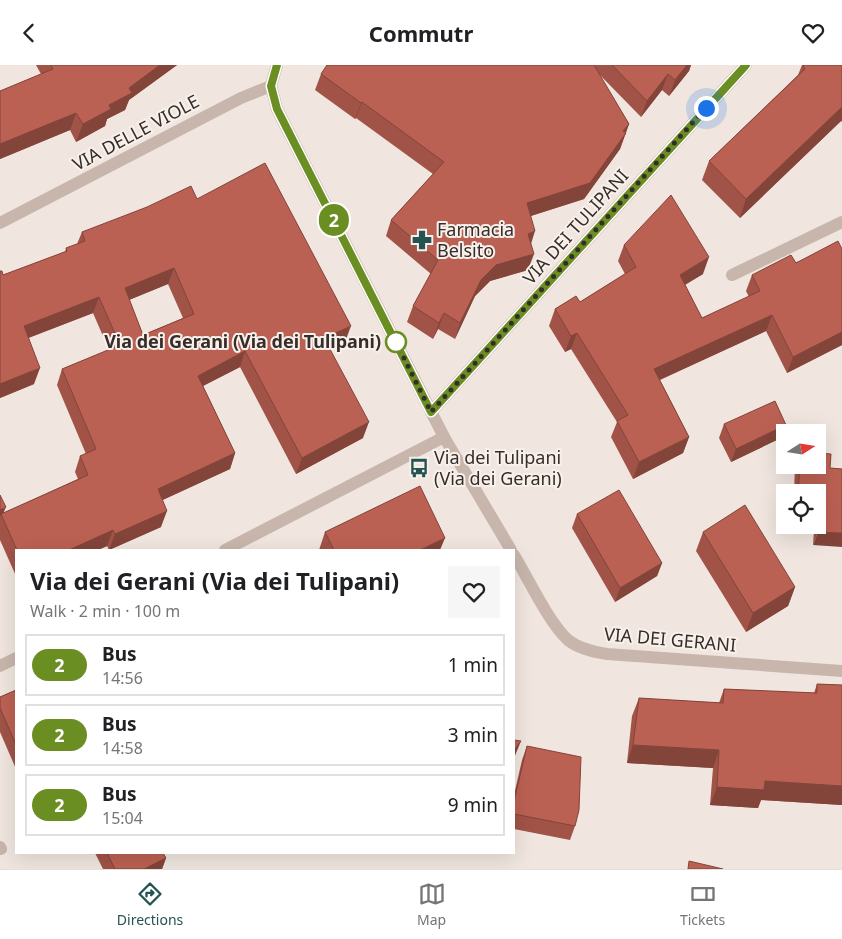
<!DOCTYPE html>
<html lang="en">
<head>
<meta charset="utf-8">
<style>
	:root { --surface:#fff; --page:#f6f6f6; --text:#202124; --muted:#757577; --line:#e0e0e0; --accent:#235452 }
	body { margin:0; font-family:"Noto Sans",sans-serif; background:var(--page); color:var(--text); height:100vh; display:flex; flex-direction:column; font-size:19px; white-space:nowrap }
	* { box-sizing:border-box; margin:0 }
	p { font-size:16px; color:var(--muted) }
	.icon { flex:none; width:28px; height:28px; fill:none; stroke:currentColor; stroke-width:2; stroke-linecap:round; stroke-linejoin:round }
	.map { position:relative; flex:1; overflow:hidden }
	.side { position:absolute; left:15px; top:484px; width:500px; height:305px; display:flex; flex-direction:column; background:var(--surface); border-radius:0px; box-shadow:0 5px 20px #0002 }
	.side>* { flex:none }
	.badge { padding:0 10px; border-radius:16px; font-size:18px; line-height:32px }
	.needle { width:32px; rotate:78deg }
	.tools { position:absolute; left:776px; top:359px; display:grid; gap:10px }
	.tools a { display:grid; place-items:center; width:50px; height:50px; border-radius:0px; background:var(--surface); box-shadow:0 5px 20px #0002; font-size:25px }
	.you { position:absolute; width:25px; height:25px; margin:-12px; border:4px solid #fff; border-radius:50%; background:#1a73e8; box-shadow:0 0 0 8px #1a73e833 }
	.map>.badge { position:absolute; translate:-50% -50%; box-shadow:0 0 0 2px #fff }
	.round { display:grid; place-items:center; flex:none; width:52px; height:52px; border-radius:0px; background:var(--page) }
	.overview { display:flex; align-items:center; justify-content:space-between; height:85px; padding:0 15px }
	h1 { font-size:24px; font-weight:700; line-height:38px }
	ul { padding:0; list-style:none }
	li { display:flex; align-items:center; gap:15px; height:62px; margin:0 10px 8px; padding:0 5px; border:2px solid var(--line); border-radius:0px }
	li div { flex:1 }
	li b { display:block; font-size:19px }
	li em { font-style:normal }
	li .badge { min-width:55px; font-weight:700; text-align:center }
	header { display:flex; justify-content:space-between; align-items:center; height:65px; padding:0 15px; background:var(--surface); font-size:22px; font-weight:700 }
	.menu { display:flex; justify-content:space-around; align-items:center; height:70px; border-top:1px solid var(--line); background:var(--surface); font-size:14px; color:var(--muted) }
	.menu a { display:grid; justify-items:center; gap:2px }
	.menu .on { color:var(--accent) }
	.map>svg:first-child { display:block }
	.lines { fill:none; stroke-linecap:round; stroke-linejoin:round }
	.minor { stroke:#c8b6ac; stroke-width:12 }
	.wall { fill:#a15347; fill-rule:evenodd }
	.shaded-wall { fill:#83443a }
	.building { fill:#bb6153; stroke:#83443a; fill-rule:evenodd }
	.line-casing { stroke:#fff; stroke-width:11 }
	.line { stroke:#6b8e23; stroke-width:8 }
	.walk { stroke:#362d2a; stroke-width:5; stroke-dasharray:0 9 }
	.stop-dot { fill:#fff; stroke:#6b8e23; stroke-width:2.5 }
	.labels { text-anchor:middle; stroke-width:4; stroke-linejoin:round; paint-order:stroke }
	.street-label { font-size:18px; fill:#362d2a; stroke:#f8f1eb }
	.poi-label { font-size:18px; fill:#362d2a; stroke:#f8f1eb; text-anchor:start }
	.stop-label { font-size:18px; font-weight:bold; fill:#362d2a; stroke:#f8f1eb; text-anchor:end }
</style>
</head>
<body>
<header><svg class="icon" aria-label="back" viewBox="0 0 24 24"><path d="M15 5l-7 7 7 7"/></svg>Commutr<svg class="icon" aria-label="heart" viewBox="0 0 24 24"><path d="M12 20l-8-8c-3-5 5-10 8-4 3-6 11-1 8 4z"/></svg></header>
<div class="map">
<svg width="842" height="804" viewBox="0 0 842 804">
	<rect width="100%" height="100%" fill="#f0e6df"/>
	<g class="lines">
		<g class="minor">
			<path d="M271 21 277 44 444 372 511 485"/>
			<path d="M271 21 277 0"/>
			<path d="M0 158 241 33 271 21"/>
			<path d="M732 210 842 157"/>
			<path d="M431 347 746 0"/>
			<path d="M225 485 444 372"/>
			<path d="M514 490C528 513 549 558 568 575 579 584 594 587 607 589L842 606"/>
			<path d="M0 601 16 593"/>
			<path d="M0 782 1 784"/>
		</g>
	</g>
	<g class="wall">
		<path d="M36 0H177L129 35 125 45 107 54 105 61 76 77 70 65 0 94V26L41 9Z"/>
		<path d="M327 0H691L689 6 669 31 662 25 641 52 598 8 629 59 620 84 584 134 531 151V179L528 205 490 216 475 231 455 274 438 264 433 274 407 257 413 241 431 209 386 171 391 155 433 109 356 53 355 54 315 25 321 9Z"/>
		<path d="M802 0H842V57L841 56 740 153 702 115 709 96 798 10Z"/>
		<path d="M197 134 345 277 330 284 363 373 296 409 240 302 203 321 235 388 230 404 162 435 161 462 109 485 107 481 98 485H16V511L0 475V430L4 448 78 414 75 407 80 391 86 389 57 320 62 304 109 285 93 248 28 273 34 319 0 333V206L3 210 65 187 66 183 77 179 82 167ZM168 219 183 253 143 270 129 235Z"/>
		<path d="M624 180 703 209 685 220 702 253 749 232 746 226 752 210 842 184V280L787 308 766 266 660 315 689 372 683 388 633 414 611 372 617 357 571 284 565 287 549 261 555 244 580 237 625 209 618 196Z"/>
		<path d="M724 359 786 360 781 373 731 397 719 373Z"/>
		<path d="M795 400H818L830 403 842 404 813 480 814 465 792 464V460H818V428H794Z"/>
		<path d="M577 449 662 498 657 511 615 537 572 463Z"/>
		<path d="M325 467 440 485H319Z"/>
		<path d="M703 467 795 522 788 541 746 567 696 486Z"/>
		<path d="M817 619 842 620V740L761 735 758 743 710 740 713 703 627 698 632 651 639 633 719 638 724 624 814 628Z"/>
		<path d="M16 625V704L0 667V632Z"/>
		<path d="M527 681 575 761 570 775 514 764V730L522 695Z"/>
		<path d="M95 788H163L166 793 162 804H103Z"/>
	</g>
	<g class="shaded-wall">
		<path d="M160 0H177L129 35 125 45 107 54 105 61 76 77 83 59 109 40 129 23Z"/>
		<path d="M687 0H691L689 6 669 31 675 15Z"/>
		<path d="M668 9 662 25 641 52 647 36Z"/>
		<path d="M362 37 356 53 355 54 361 38Z"/>
		<path d="M842 42V53L841 56 740 153 746 134Z"/>
		<path d="M76 48 70 65 0 94V79Z"/>
		<path d="M629 59 620 84 584 134 521 154 527 138 623 66Z"/>
		<path d="M535 166 530 182 528 169Z"/>
		<path d="M534 189 528 205 490 216 475 231 455 274 460 258 481 215 496 200Z"/>
		<path d="M709 192 703 209 674 226 680 210Z"/>
		<path d="M174 203 168 219 119 239 125 223Z"/>
		<path d="M99 232 93 248 18 277 24 261Z"/>
		<path d="M444 248 438 264 433 274 439 258Z"/>
		<path d="M772 250 766 266 648 320 654 304Z"/>
		<path d="M351 261 345 277 319 289 324 273Z"/>
		<path d="M842 267V280L787 308 793 292Z"/>
		<path d="M577 268 571 284 565 287 571 271Z"/>
		<path d="M245 286 240 302 193 326 198 311Z"/>
		<path d="M40 303 34 319 0 333V319Z"/>
		<path d="M369 357 363 373 296 409 302 393Z"/>
		<path d="M786 360 781 373 731 397 736 384Z"/>
		<path d="M689 372 683 388 633 414 639 397Z"/>
		<path d="M235 388 230 404 152 440 158 424Z"/>
		<path d="M6 442 3 449 0 451V445Z"/>
		<path d="M167 446 161 462 109 485 115 469Z"/>
		<path d="M794 460H816L814 465 792 464Z"/>
		<path d="M113 465 107 481 98 485H69Z"/>
		<path d="M818 467 842 468V482L813 480Z"/>
		<path d="M445 473 440 485H420Z"/>
		<path d="M662 498 657 511 615 537 620 523Z"/>
		<path d="M795 522 788 541 746 567 753 548Z"/>
		<path d="M521 676 514 693V694V685Z"/>
		<path d="M633 680 719 685 713 703 627 698Z"/>
		<path d="M765 716 842 721V740L761 735 758 743 710 740 717 722Z"/>
		<path d="M166 793 162 804H144Z"/>
	</g>
	<g class="building">
		<path d="M51 0H160L129 23 132 28 109 40 111 44 83 59 76 48 0 79V26L53 4Z"/>
		<path d="M327 0H594L629 59 623 66 626 68 590 118 527 138 535 166 528 169 534 189 496 200 481 215 460 258 444 248 439 258 413 241 438 195 391 155 444 97 362 37 361 38 321 9Z"/>
		<path d="M612 0H687L675 15 668 9 647 36Z"/>
		<path d="M803 0H842V42L746 134 709 96 805 4Z"/>
		<path d="M265 98 351 261 324 273 369 357 302 393 245 286 198 311 235 388 158 424 167 446 115 469 113 465 69 485H17L1 449 88 410 80 391 96 384 62 304 120 280 99 232 24 261 40 303 0 319V206H2L3 210 67 186 66 183 85 176 82 167 147 142 191 121 197 134ZM174 203 194 249 143 270 125 223Z"/>
		<path d="M671 130 709 192 680 210 702 253 760 226 752 210 791 190 796 198 838 176 842 184V267L793 292 772 250 654 304 689 372 639 397 617 356 628 350 577 268 571 271 555 244 576 231 580 237 636 202 624 180Z"/>
		<path d="M775 336 786 360 736 384 724 359Z"/>
		<path d="M818 388 831 389 830 403 842 404V468L818 467 819 452H818V428H798L800 400H818Z"/>
		<path d="M420 421 445 473 420 485H334L325 467Z"/>
		<path d="M619 425 662 498 620 523 577 449Z"/>
		<path d="M0 430 6 442 0 445Z"/>
		<path d="M745 440 795 522 753 548 703 467Z"/>
		<path d="M817 619 842 620V721L765 716 764 725 717 722 719 685 633 680 639 633 723 638 724 624 817 628Z"/>
		<path d="M16 625V680L0 643V632Z"/>
		<path d="M514 675 521 676 514 685Z"/>
		<path d="M527 681 581 692 579 745 575 761 514 749V736Z"/>
		<path d="M107 788H163L166 793 144 804H115Z"/>
		<path d="M689 796 723 804H688Z"/>
	</g>
	<g class="lines">
		<defs>
			<path id="line" d="M277 0 271 21 277 44 431 347 746 0"/>
		</defs>
		<use href="#line" class="line-casing"/>
		<use href="#line" class="line"/>
		<path class="walk" d="M396 277 431 347 706 43"/>
	</g>
	<defs>
		<symbol id="pharmacy-bare" viewBox="-9 -9 18 18"><path d="M-2-6h4v4h4v4h-4v4h-4v-4h-4v-4h4Z" fill="#235452" stroke="#f8f1eb" stroke-width="2.5" paint-order="stroke"/></symbol>
		<symbol id="bus-bare" viewBox="-9 -9 18 18"><path d="M-5-6H5V4H4V6H2V4H-2V6H-4V4H-5ZM-3.5-4V0h7V-4ZM-3.5 1.2v1.5H-2V1.2ZM2 1.2v1.5H3.5V1.2Z" fill="#235452" stroke="#f8f1eb" stroke-width="2.5" paint-order="stroke"/></symbol>
	</defs>
	<g fill-rule="evenodd">
		<use href="#pharmacy-bare" x="408" y="161" width="28" height="28"/>
		<use href="#bus-bare" x="405" y="389" width="28" height="28"/>
	</g>
	<circle class="stop-dot" cx="396" cy="277" r="10"/>
	<g class="labels">
		<g class="street-label">
			<text transform="translate(136 68) rotate(-28)" y="6">VIA DELLE VIOLE</text>
			<text transform="translate(576 162) rotate(-48)" y="6">VIA DEI TULIPANI</text>
			<text transform="translate(670 575) rotate(5)" y="6">VIA DEI GERANI</text>
		</g>
		<g class="poi-label">
			<text x="437" y="171">Farmacia<tspan x="437" dy="21">Belsito</tspan></text>
			<text x="434" y="399">Via dei Tulipani<tspan x="434" dy="21">(Via dei Gerani)</tspan></text>
		</g>
		<g class="stop-label">
			<text x="381" y="283">Via dei Gerani (Via dei Tulipani)</text>
		</g>
	</g>
</svg>
<div class="tools">
<a><svg class="needle" viewBox="-14 -14 28 28"><path d="M0-13l5 13h-10z" fill="#e53935"/><path d="M0 13l5-13h-10z" fill="#757577"/></svg></a>
<a><svg class="icon" aria-label="locate" viewBox="0 0 24 24"><circle cx="12" cy="12" r="6"/><path d="M12 2v4M12 18v4M2 12h4M18 12h4"/></svg></a>
</div>
<div class="you" style="left:706px;top:43px"></div>
<b class="badge" style="left:334px;top:155px;background:#6b8e23;color:#fff">2</b>
<section class="side">
<div class="overview"><div><h1>Via dei Gerani (Via dei Tulipani)</h1><p>Walk · 2 min · 100 m</p></div><a class="round"><svg class="icon" aria-label="heart" viewBox="0 0 24 24"><path d="M12 20l-8-8c-3-5 5-10 8-4 3-6 11-1 8 4z"/></svg></a></div>
<ul>
<li><span class="badge" style="background:#6b8e23;color:#fff">2</span><div><b>Bus</b><p>14:56</p></div><em>1 min</em></li>
<li><span class="badge" style="background:#6b8e23;color:#fff">2</span><div><b>Bus</b><p>14:58</p></div><em>3 min</em></li>
<li><span class="badge" style="background:#6b8e23;color:#fff">2</span><div><b>Bus</b><p>15:04</p></div><em>9 min</em></li>
</ul>
</section>
</div>
<nav class="menu">
<a class="on"><svg class="icon" aria-label="directions" viewBox="0 0 24 24"><path d="M12 3l9 9-9 9-9-9zM9 14v-3h6M13 9l2 2-2 2"/></svg>Directions</a>
<a><svg class="icon" aria-label="map" viewBox="0 0 24 24"><path d="M3 6l6-2 6 2 6-2v14l-6 2-6-2-6 2zM9 4v14M15 6v14"/></svg>Map</a>
<a><svg class="icon" aria-label="tickets" viewBox="0 0 24 24"><path d="M3 7h18v10H3zM15 7v10"/></svg>Tickets</a>
</nav>
</body>
</html>
